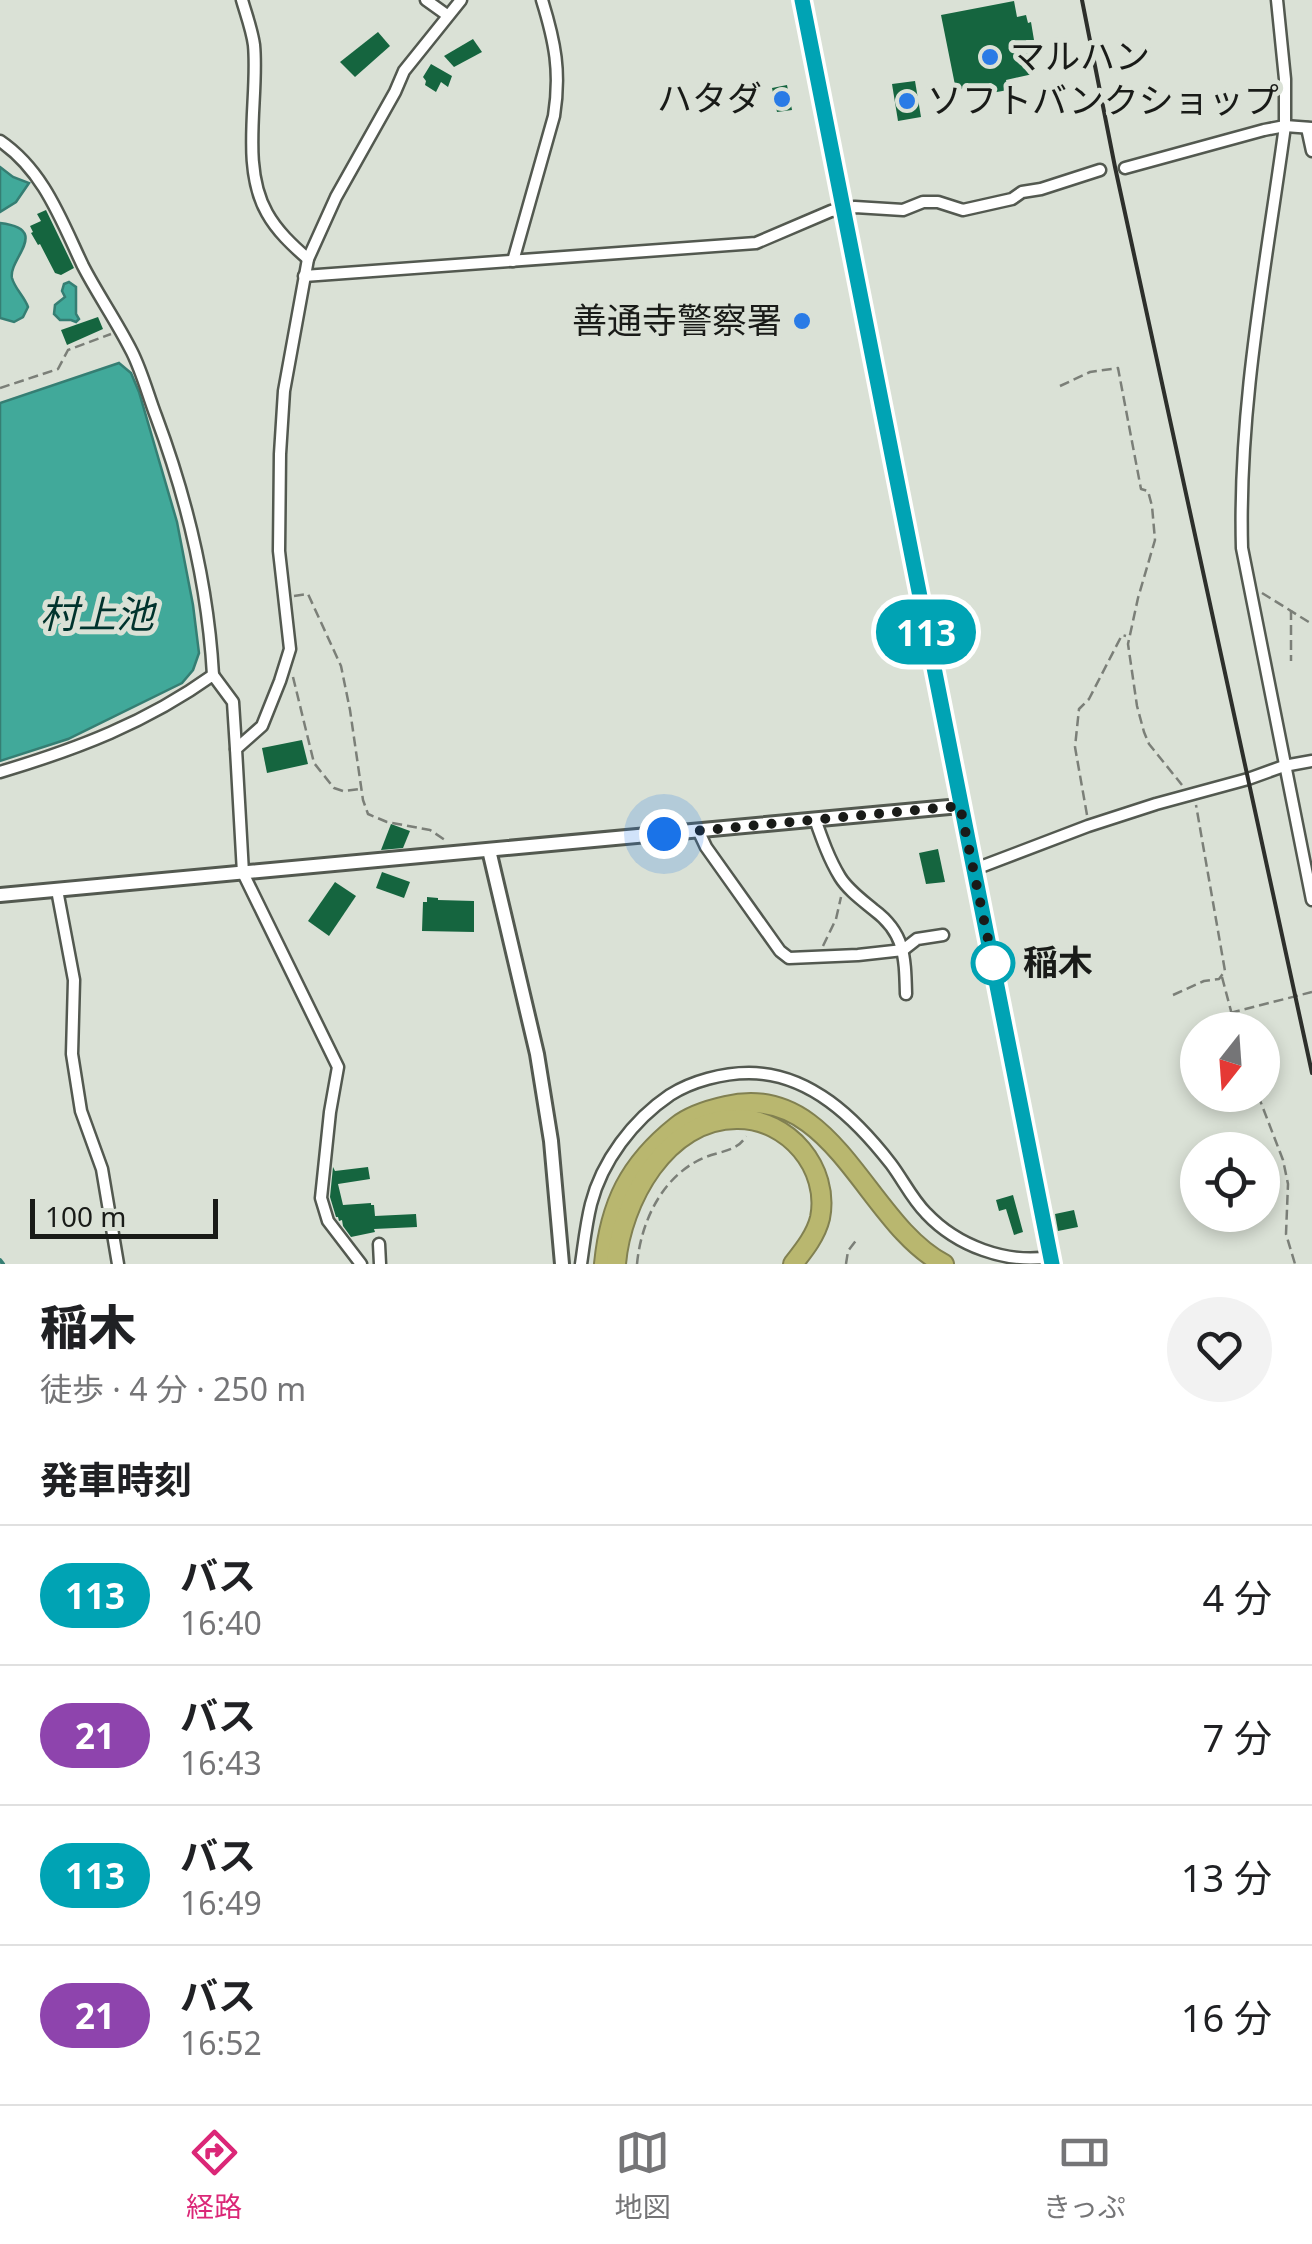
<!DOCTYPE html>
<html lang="ja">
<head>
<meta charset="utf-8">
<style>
	:root { --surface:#fff; --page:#f2f2f2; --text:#202124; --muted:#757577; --line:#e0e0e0; --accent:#db2777 }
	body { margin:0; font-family:"Noto Sans","Noto Sans JP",sans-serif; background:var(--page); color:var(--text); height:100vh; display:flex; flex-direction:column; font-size:38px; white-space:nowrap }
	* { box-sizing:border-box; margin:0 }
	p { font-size:32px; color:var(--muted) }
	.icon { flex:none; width:55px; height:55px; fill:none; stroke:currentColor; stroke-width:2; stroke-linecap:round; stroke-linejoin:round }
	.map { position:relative; height:1264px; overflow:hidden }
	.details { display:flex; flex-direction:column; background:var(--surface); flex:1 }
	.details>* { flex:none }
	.badge { padding:0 20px; border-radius:32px; font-size:35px; line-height:65px }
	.needle { width:65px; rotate:197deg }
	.buttons { position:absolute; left:1180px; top:1012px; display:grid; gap:20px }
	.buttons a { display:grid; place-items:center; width:100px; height:100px; border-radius:50%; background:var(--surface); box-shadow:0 5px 15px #0003; font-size:50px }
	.scale { position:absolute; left:30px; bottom:25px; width:188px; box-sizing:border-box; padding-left:10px; border:5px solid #191b18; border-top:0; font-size:28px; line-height:35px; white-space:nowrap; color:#191b18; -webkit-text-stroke:8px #dae1d6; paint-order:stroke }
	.you { position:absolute; width:50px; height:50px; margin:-25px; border:8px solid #fff; border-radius:50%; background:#1a73e8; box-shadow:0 0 0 15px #1a73e833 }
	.map>.badge { position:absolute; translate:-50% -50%; box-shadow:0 0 0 5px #fff }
	h2 { padding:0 40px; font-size:38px; line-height:90px }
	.round { display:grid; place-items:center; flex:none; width:105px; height:105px; border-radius:52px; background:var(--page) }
	.overview { display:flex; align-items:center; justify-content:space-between; height:170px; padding:0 40px }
	h1 { font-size:48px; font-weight:800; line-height:75px }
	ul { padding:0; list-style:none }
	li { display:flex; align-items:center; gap:30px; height:140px; padding:0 40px; border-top:2px solid var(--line) }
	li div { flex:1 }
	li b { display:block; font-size:38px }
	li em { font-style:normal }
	li .badge { min-width:110px; font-weight:700; text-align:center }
	.menu { display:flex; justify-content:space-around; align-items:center; height:140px; border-top:2px solid var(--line); background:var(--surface); font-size:28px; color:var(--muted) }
	.menu a { display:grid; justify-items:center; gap:5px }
	.menu .current { color:var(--accent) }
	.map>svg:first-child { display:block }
	.water { fill:#41a99a; stroke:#357e73; stroke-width:2.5 }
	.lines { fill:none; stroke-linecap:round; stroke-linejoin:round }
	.stream { stroke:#357e73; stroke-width:4 }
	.building { fill:#15653f }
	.minor-casing { stroke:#535950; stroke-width:15 }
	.tertiary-casing { stroke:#535950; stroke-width:18 }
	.primary-casing { stroke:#818051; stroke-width:20 }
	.motorway-casing { stroke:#818051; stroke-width:22 }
	.path { stroke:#7b7f78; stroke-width:2.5; stroke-dasharray:10 5; stroke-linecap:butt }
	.minor { stroke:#fff; stroke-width:10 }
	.tertiary { stroke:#fff; stroke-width:12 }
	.primary { stroke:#d5d4a9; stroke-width:15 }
	.motorway { stroke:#b9b76f; stroke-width:18 }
	.rail { stroke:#2d2f2b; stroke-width:4 }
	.line-casing { stroke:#fff; stroke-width:22 }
	.line { stroke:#00a3b4; stroke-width:15 }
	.walk { stroke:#191b18; stroke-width:10; stroke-dasharray:0 18 }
	.poi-dot { fill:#2a7be6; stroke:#dae1d6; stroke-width:4 }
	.stop-dot { fill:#fff; stroke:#00a3b4; stroke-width:5 }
	.labels { text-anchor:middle; stroke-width:10; stroke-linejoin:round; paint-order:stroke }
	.poi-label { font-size:35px; fill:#191b18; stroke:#dae1d6; text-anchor:start }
	.stop-label { font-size:35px; font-weight:bold; fill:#191b18; stroke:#dae1d6; text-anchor:start }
	.water-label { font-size:38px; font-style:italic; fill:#00332d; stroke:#dae1d6 }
</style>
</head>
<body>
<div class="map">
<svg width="1312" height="1264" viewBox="0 0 1312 1264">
	<rect width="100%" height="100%" fill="#dae1d6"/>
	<g class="water">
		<path d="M0 167 13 177 29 183 16 202 0 212Z"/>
		<path d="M0 223C52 229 8 259 12 278 15 289 24 296 28 307L23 317 14 322 0 318Z"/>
		<path d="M69 282 76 287V314L79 319 76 322 71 320H60L54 314 55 305 65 297 62 291 64 284Z"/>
		<path d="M119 363 131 373 139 392 177 522 193 605 199 653 193 670 182 683 68 739 0 761V403Z"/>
	</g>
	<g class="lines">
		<path class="stream" d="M0 1260 3 1264"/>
	</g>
	<g class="building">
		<path d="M1014 1 1017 17 1026 15 1028 23 1031 22 1034 40H1026L1033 74 1006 80 1008 90 980 95 979 85 956 90 941 15Z"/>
		<path d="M378 32 390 46 355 77 340 62Z"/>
		<path d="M473 39 482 52 454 67 444 56Z"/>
		<path d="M431 64 452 76 448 87 441 82 436 92 425 85 426 81 423 77Z"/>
		<path d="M915 81 921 117 898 121 892 84Z"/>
		<path d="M787 85 792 110 777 112 772 88Z"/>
		<path d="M46 210 74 268 61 275 55 273 40 244 38 245 31 233 33 232 30 226 41 221 37 214Z"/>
		<path d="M98 317 103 329 67 345 61 330Z"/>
		<path d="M302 740 308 764 267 773 262 748Z"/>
		<path d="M391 824 410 831 403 848 381 850Z"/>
		<path d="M938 849 945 882 926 884 919 853Z"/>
		<path d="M382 872 410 882 404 898 376 888Z"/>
		<path d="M335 882 356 896 329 936 308 921Z"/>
		<path d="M427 897 438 898V900L474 901V932L422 931 423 902H427Z"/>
		<path d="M333 1167 335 1171 368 1167 370 1179 338 1184 343 1205 371 1203V1205H374L375 1216 416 1214 417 1227 374 1229 375 1232 351 1237 343 1226 342 1220 339 1221 338 1217H336L330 1197Z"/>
		<path d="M1013 1195 1023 1232 1014 1235 1006 1209 999 1211 996 1200Z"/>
		<path d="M1074 1210 1078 1227 1058 1231 1055 1214Z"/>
	</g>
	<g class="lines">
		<defs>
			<g id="minor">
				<path d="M242 0C246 14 252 30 254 45 259 97 240 166 267 213 277 231 292 245 308 259"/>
				<path d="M426 0 447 15"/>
				<path d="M1277 0 1285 79V126C1266 266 1238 407 1242 548L1312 900"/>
				<path d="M1307 128 1312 151"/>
				<path d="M0 141C44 171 61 220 83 266 98 295 117 322 132 352 142 372 148 395 156 416 187 499 208 586 213 675"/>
				<path d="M1125 168 1264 130 1285 126 1312 128"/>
				<path d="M513 261 554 116C561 72 555 42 542 0"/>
				<path d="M304 276 756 243 831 211 855 207 903 210 923 202H938L963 210 1012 199 1022 192 1041 189 1100 170"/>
				<path d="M0 772C77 749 146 723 213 675L233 702 236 749"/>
				<path d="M815 819C822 839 829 859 840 877 848 890 862 900 874 910 905 933 905 957 906 994"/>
				<path d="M698 830 706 847 780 951 789 958 858 955 903 950 917 939 943 935"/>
				<path d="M974 867 983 866 1088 826 1156 804 1248 779 1284 766 1312 761"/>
				<path d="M57 890 74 980 72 1054 81 1111 102 1169 118 1264"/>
				<path d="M379 1244 380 1264"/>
				<path d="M361 1264 328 1221 321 1198 330 1112 338 1067 243 873 236 749 262 726 280 681 290 649 279 551 280 454 284 391 308 259 336 197 395 92 404 71 461 0"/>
				<path d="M581 1264C584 1244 586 1224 591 1204 602 1161 633 1120 670 1095 692 1081 723 1073 749 1073 810 1073 856 1119 891 1164 903 1180 912 1199 926 1213 957 1246 1006 1264 1050 1257"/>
			</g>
			<g id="tertiary">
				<path d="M489 850 537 1054 551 1141 562 1264"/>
				<path d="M0 895 960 806"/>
			</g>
			<path id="primary" d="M802 0 1052 1264"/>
			<g id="motorway">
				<path d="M604 1264C610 1204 629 1164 677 1126 691 1115 708 1110 726 1106 834 1080 866 1224 944 1264"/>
				<path d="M616 1264C621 1202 666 1118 738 1119 788 1119 830 1168 820 1218 816 1235 804 1250 793 1264"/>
			</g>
		</defs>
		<use href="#minor" class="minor-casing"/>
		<use href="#tertiary" class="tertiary-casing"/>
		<use href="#primary" class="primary-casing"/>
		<use href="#motorway" class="motorway-casing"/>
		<g class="path">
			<path d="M1060 386 1090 372 1118 368 1141 489 1148 491 1152 506 1155 540 1138 598 1128 644 1137 706 1144 732 1149 744 1182 785"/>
			<path d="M0 388 58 369 68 350 111 334"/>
			<path d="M1262 593 1312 624"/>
			<path d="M294 596 308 594 341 666 350 710 363 800 368 814 387 822 430 830 445 840"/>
			<path d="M1291 610V661"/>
			<path d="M293 677 314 763 334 788 343 791 360 789"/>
			<path d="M1087 815 1075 747 1079 709 1089 699 1122 635 1126 636"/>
			<path d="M823 946 836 919 841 897"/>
			<path d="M1222 977 1236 1030"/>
			<path d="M1173 995 1204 981 1219 979 1225 971 1196 805"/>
			<path d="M1230 1013 1312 992"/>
			<path d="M1258 1095 1283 1160 1288 1184 1286 1234 1295 1264"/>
			<path d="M637 1264C641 1221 663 1174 706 1157 721 1151 738 1151 746 1136"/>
			<path d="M846 1264 848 1251 858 1238"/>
		</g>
		<use href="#minor" class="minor"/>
		<use href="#tertiary" class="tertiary"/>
		<use href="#primary" class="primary"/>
		<use href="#motorway" class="motorway"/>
		<path class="rail" d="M1082 0 1115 167 1312 1073"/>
	</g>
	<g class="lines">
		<defs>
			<path id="line" d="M802 0 1052 1264"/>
		</defs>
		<use href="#line" class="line-casing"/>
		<use href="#line" class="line"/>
		<path class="walk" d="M664 834 960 806 993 963"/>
	</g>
	<g class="poi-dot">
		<circle cx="990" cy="57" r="10"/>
		<circle cx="782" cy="99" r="10"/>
		<circle cx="907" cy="101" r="10"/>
		<circle cx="802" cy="321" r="10"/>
	</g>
	<circle class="stop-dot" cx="993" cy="963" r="20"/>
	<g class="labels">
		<g class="poi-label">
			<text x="1010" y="69">マルハン</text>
			<text x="762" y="111" text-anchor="end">ハタダ</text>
			<text x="927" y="113">ソフトバンクショップ</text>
			<text x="782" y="333" text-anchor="end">善通寺警察署</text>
		</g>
		<g class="stop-label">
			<text x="1023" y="975">稲木</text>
		</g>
		<g class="water-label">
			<text x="97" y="628">村上池</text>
		</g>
	</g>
</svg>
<div class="buttons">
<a><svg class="needle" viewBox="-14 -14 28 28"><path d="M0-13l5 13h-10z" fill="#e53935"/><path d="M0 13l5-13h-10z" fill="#757577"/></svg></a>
<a><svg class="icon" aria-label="locate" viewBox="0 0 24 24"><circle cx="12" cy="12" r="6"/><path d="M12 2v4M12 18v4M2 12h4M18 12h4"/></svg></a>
</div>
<div class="scale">100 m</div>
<div class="you" style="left:664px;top:834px"></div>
<b class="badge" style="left:926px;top:632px;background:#00a3b4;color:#fff">113</b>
</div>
<section class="details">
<div class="overview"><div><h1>稲木</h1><p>徒歩 · 4 分 · 250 m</p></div><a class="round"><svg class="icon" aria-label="heart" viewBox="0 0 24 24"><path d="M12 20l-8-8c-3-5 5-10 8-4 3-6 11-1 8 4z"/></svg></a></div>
<h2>発車時刻</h2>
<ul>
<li><span class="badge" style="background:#00a3b4;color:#fff">113</span><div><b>バス</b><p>16:40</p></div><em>4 分</em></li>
<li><span class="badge" style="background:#8e44ad;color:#fff">21</span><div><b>バス</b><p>16:43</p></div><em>7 分</em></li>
<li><span class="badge" style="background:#00a3b4;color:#fff">113</span><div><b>バス</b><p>16:49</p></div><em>13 分</em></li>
<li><span class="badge" style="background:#8e44ad;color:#fff">21</span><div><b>バス</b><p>16:52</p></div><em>16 分</em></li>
</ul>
</section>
<nav class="menu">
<a class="current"><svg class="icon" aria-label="directions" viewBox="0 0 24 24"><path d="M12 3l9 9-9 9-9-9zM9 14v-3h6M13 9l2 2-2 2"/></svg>経路</a>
<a><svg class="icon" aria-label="map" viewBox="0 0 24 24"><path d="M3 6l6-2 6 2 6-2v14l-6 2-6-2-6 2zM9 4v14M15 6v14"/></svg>地図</a>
<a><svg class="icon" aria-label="tickets" viewBox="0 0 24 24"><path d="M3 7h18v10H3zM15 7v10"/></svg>きっぷ</a>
</nav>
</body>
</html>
